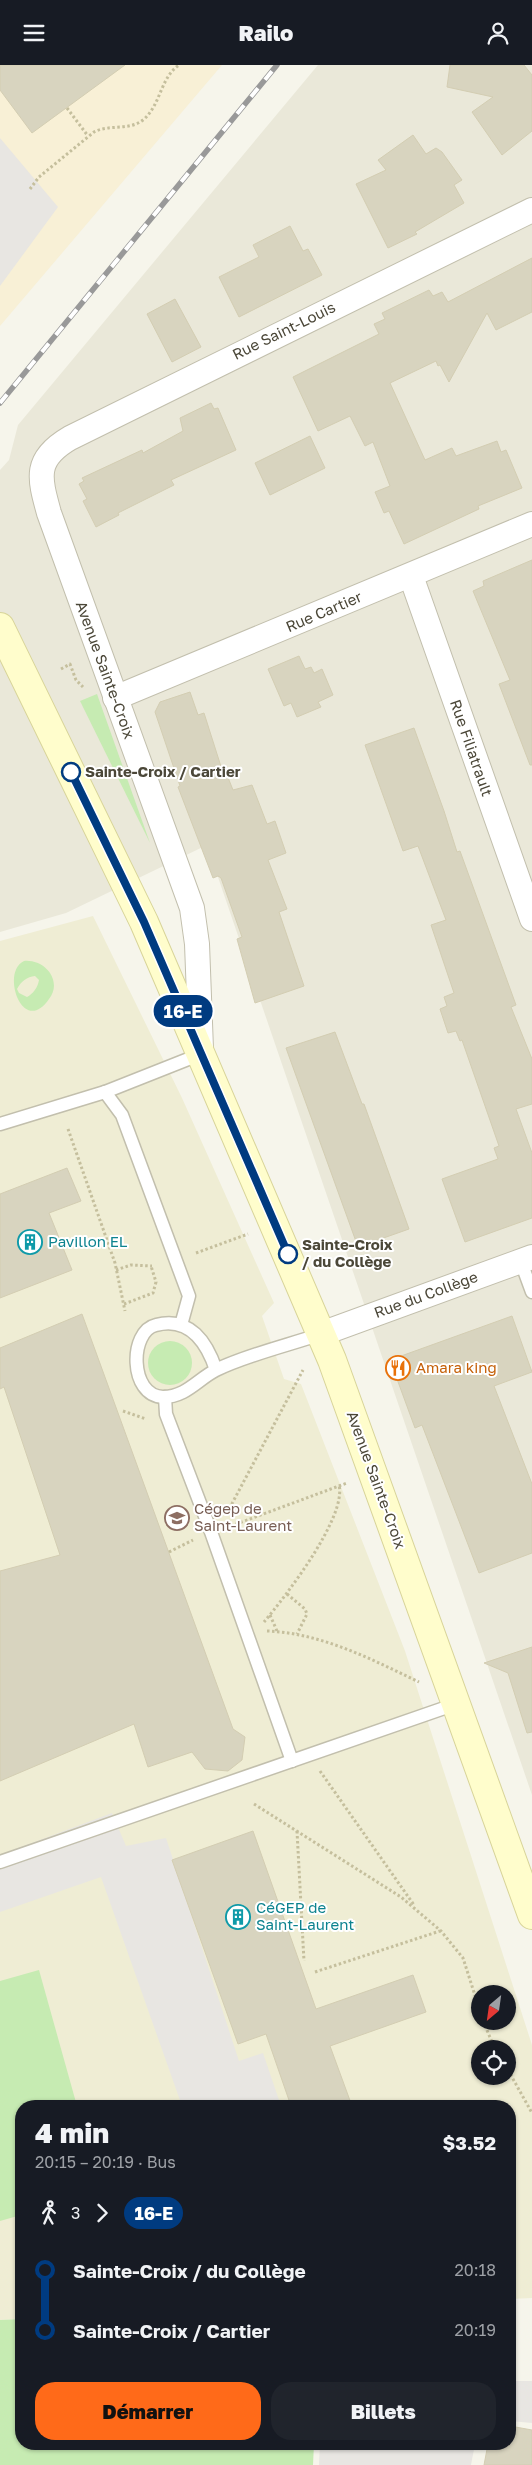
<!DOCTYPE html>
<html lang="fr">
<head>
<meta charset="utf-8">
<style>
	:root { --surface:#171b24; --page:#20242c; --text:#f1f3f6; --muted:#9ea1a6; --accent:#ff6a19 }
	body { margin:0; font-family:"Golos Text",sans-serif; background:var(--page); color:var(--text); height:100vh; display:flex; flex-direction:column; font-size:19px; white-space:nowrap }
	* { box-sizing:border-box; margin:0 }
	p { font-size:16px; color:var(--muted) }
	.icon { flex:none; width:28px; height:28px; fill:none; stroke:currentColor; stroke-width:2; stroke-linecap:round; stroke-linejoin:round }
	.map { position:relative; flex:1; overflow:hidden }
	.drawer { position:absolute; left:15px; top:2035px; width:501px; height:350px; display:flex; flex-direction:column; background:var(--surface); border-radius:20px; box-shadow:0 1px 4px #0004 }
	.drawer>* { flex:none }
	.badge { padding:0 10px; border-radius:16px; font-size:18px; line-height:32px }
	.needle { width:32px; rotate:209deg }
	.tools { position:absolute; left:471px; top:1920px; display:grid; gap:10px }
	.tools a { display:grid; place-items:center; width:45px; height:45px; border-radius:50%; background:var(--surface); box-shadow:0 1px 4px #0004; font-size:25px }
	.map>.badge { position:absolute; translate:-50% -50%; box-shadow:0 0 0 2px #fff }
	.legs { display:flex; align-items:center; gap:8px; height:55px; padding:0 20px; font-size:16px }
	.legs p { margin-inline-start:auto }
	.head { display:flex; align-items:center; justify-content:space-between; height:85px; padding:0 20px }
	h1 { font-size:28px; font-weight:800; line-height:38px }
	.button { display:flex; gap:10px; margin-top:auto; padding:10px 20px }
	.button a { flex:1; height:58px; border-radius:20px; background:var(--accent); color:#111; font-size:20px; font-weight:800; line-height:58px; text-align:center }
	.button a+a { background:var(--page); color:var(--text) }
	ul { padding:0 20px; list-style:none }
	li { display:flex; align-items:center; gap:18px; height:60px; font-size:19px }
	li i { display:grid; place-items:center; width:8px; height:100%; margin:0 6px; background:currentColor }
	li i::after { content:''; width:12px; height:12px; margin:-6px; border:4px solid; border-radius:50%; background:var(--surface) }
	li p { margin-inline-start:auto }
	li:first-child i { background:linear-gradient(#0000 50%,currentColor 0) }
	li:last-child i { background:linear-gradient(currentColor 50%,#0000 0) }
	header { display:flex; justify-content:space-between; align-items:center; height:65px; padding:0 20px; background:var(--surface); font-size:22px; font-weight:800 }
	.map>svg:first-child { display:block }
	.residential { fill:#eae8d9 }
	.commercial { fill:#f8f0d6 }
	.education { fill:#efedd4; fill-rule:evenodd }
	.green { fill:#c6ebb2; fill-rule:evenodd }
	.parking { fill:#e8e6e2 }
	.building { fill:#d8d4bf; stroke:#d3cdb2 }
	.lines { fill:none; stroke-linecap:round; stroke-linejoin:round }
	.service-casing { stroke:#c2bfad; stroke-width:15 }
	.minor-casing { stroke:#c2bfad; stroke-width:26 }
	.secondary-casing { stroke:#d8d499; stroke-width:30 }
	.path { stroke:#c5bf9d; stroke-width:3; stroke-dasharray:2.5 2.5; stroke-linecap:butt }
	.service { stroke:#fff; stroke-width:12 }
	.minor { stroke:#fff; stroke-width:24 }
	.secondary { stroke:#fffdcc; stroke-width:28 }
	.rail-casing { stroke:#999; stroke-width:5.5 }
	.rail { stroke:#fff; stroke-width:4; stroke-dasharray:11; stroke-linecap:butt }
	.line-1-casing { stroke:#fff; stroke-width:11 }
	.line-1 { stroke:#003b80; stroke-width:8 }
	.stop-1-dot { fill:#fff; stroke:#003b80; stroke-width:2.5 }
	.labels { text-anchor:middle; stroke-width:4; stroke-linejoin:round; paint-order:stroke }
	.street-label { font-size:15px; fill:#4b4738; stroke:#fff }
	.stop-label { font-size:15px; font-weight:bold; fill:#4b4738; stroke:#fff; text-anchor:start }
	.culture-label { font-size:15px; fill:#0d838f; stroke:#fff; text-anchor:start }
	.food-label { font-size:15px; fill:#c56008; stroke:#fff; text-anchor:start }
	.education-label { font-size:15px; fill:#785e54; stroke:#fff; text-anchor:start }
</style>
</head>
<body>
<header><svg class="icon" aria-label="menu" viewBox="0 0 24 24"><path d="M4 6h16M4 12h16M4 18h16"/></svg>Railo<svg class="icon" aria-label="person" viewBox="0 0 24 24"><circle cx="12" cy="8" r="4"/><path d="M4 21q1-7 8-7t8 7"/></svg></header>
<div class="map">
<svg width="532" height="2400" viewBox="0 0 532 2400">
	<rect width="100%" height="100%" fill="#f6f5eb"/>
	<path class="residential" d="M318 0H532V1730L207 780 66 848 0 867V405L9 395 18 360Z"/>
	<path class="commercial" d="M0 0H222L0 261Z"/>
	<path class="education" d="M93 851 182 1033 274 1238 262 1251 284 1314 301 1319 405 1586 532 1980V2233L510 2234V2041H21V2254L0 2255V876ZM480 1929H508V1956H480ZM480 1984H508V2011H480Z"/>
	<g class="green">
		<path d="M97 629 150 778 80 636Z"/>
		<path d="M24 896C45 894 63 916 49 934 23 972 0 907 24 896ZM35 911 39 915C38 922 33 929 27 932L19 928 17 924C21 916 27 912 35 911Z"/>
		<circle cx="170" cy="1298" r="22"/>
		<path d="M39 1905 77 2041H21V2150L0 2156V1916Z"/>
		<path d="M21 2254V2379H314L313 2400H0V2255Z"/>
	</g>
	<g class="parking">
		<path d="M0 73 58 142 0 221Z"/>
		<path d="M112 1748 126 1781 166 1773 239 1996 263 1988 281 2041H182L101 1812 0 1847V1790Z"/>
		<path d="M510 2316H532V2358L510 2356Z"/>
		<path d="M320 2379H475L471 2400H319Z"/>
	</g>
	<g class="building">
		<path d="M0 0H125L32 68 0 25Z"/>
		<path d="M450 0H524L532 10V66L502 90 472 47 493 32 447 22Z"/>
		<path d="M413 70 426 89 436 83 442 87 462 115 454 120 464 138 415 167 417 169 388 183 356 119 386 105 378 95Z"/>
		<path d="M290 161 303 186 308 184 322 210 239 252 219 212 259 192 253 180Z"/>
		<path d="M532 193V247L496 265 487 248 449 317 440 300 438 301 436 296 390 318 425 395 452 383 456 391 497 376 501 387 506 385 522 423 478 441 479 444 404 479 389 446 384 448 375 427 390 421 373 377 365 381 350 351 318 366 293 312 379 269 374 259 385 254 382 248 429 225 433 231 442 227 448 237Z"/>
		<path d="M175 234 201 282 172 297 147 249Z"/>
		<path d="M211 338 214 344 218 343 236 385 171 415 174 420 118 448 119 450 96 462 83 436 87 434 79 419 84 416 82 413 142 385 143 388 183 366 180 353Z"/>
		<path d="M310 371 325 403 270 430 255 398Z"/>
		<path d="M532 495V700H530L499 619 510 615 473 526 484 521 483 516Z"/>
		<path d="M299 591 305 604 311 602 314 608 322 604 333 630 318 637 321 642 297 652 291 638 284 641 268 604Z"/>
		<path d="M190 627 198 650 204 648 224 711 227 710 233 725 252 720 267 759 275 756 286 788 268 795 287 844 279 847 304 921 255 938 237 874 242 872 221 813 218 811 213 813 178 722 180 721 155 647 160 637Z"/>
		<path d="M414 663 444 746 457 787 460 786 516 940 511 942 532 994V1039L516 1044 532 1088V1153L465 1177 442 1114 498 1094 494 1083 499 1081 462 975 460 976 456 966 448 968 440 944 447 941 444 932 454 928 431 860 446 855 418 781 403 786 365 680Z"/>
		<path d="M335 967 362 1039H364L409 1164 358 1182 286 983Z"/>
		<path d="M67 1103 81 1136 49 1148 72 1205 0 1233V1129Z"/>
		<path d="M82 1249 233 1664 245 1672 242 1695 228 1706 205 1704 192 1687 148 1702 134 1659 0 1716V1506L60 1490 4 1322 0 1324V1283Z"/>
		<path d="M512 1251 532 1307 494 1321 532 1419V1488L479 1508 422 1360 415 1363 390 1295Z"/>
		<path d="M532 1582V1667L527 1668 508 1608 484 1598Z"/>
		<path d="M253 1766 316 1944 413 1910 426 1947 330 1981 352 2041H291L266 1969 238 1979 172 1795Z"/>
		<path d="M510 2361 532 2365V2400H484L488 2379H510Z"/>
	</g>
	<g class="lines">
		<defs>
			<g id="service">
				<path d="M105 1027 122 1050 189 1231 181 1260"/>
				<path d="M0 1059 105 1027 201 989"/>
				<path d="M521 1197 532 1227"/>
				<path d="M216 1305C207 1278 190 1251 156 1260 129 1266 129 1331 163 1332 186 1332 198 1314 216 1305 246 1290 289 1280 321 1269"/>
				<path d="M165 1332 166 1349 211 1467 292 1696"/>
				<path d="M0 1797 456 1639"/>
			</g>
			<g id="minor">
				<path d="M411 511 532 854"/>
				<path d="M115 633 532 459"/>
				<path d="M201 984 197 879 192 843 49 448C39 412 34 394 70 373L532 145"/>
				<path d="M321 1269 532 1192"/>
			</g>
			<path id="secondary" d="M0 562 144 857 332 1295 532 1850"/>
		</defs>
		<use href="#service" class="service-casing"/>
		<use href="#minor" class="minor-casing"/>
		<use href="#secondary" class="secondary-casing"/>
		<g class="path">
			<path d="M67 43 88 71"/>
			<path d="M30 124 39 112 94 67C109 59 129 66 143 55 161 40 160 13 179 0"/>
			<path d="M61 604 70 599 76 615 83 622"/>
			<path d="M68 1064 115 1198 125 1246"/>
			<path d="M196 1188 248 1169"/>
			<path d="M116 1205 131 1200 152 1201"/>
			<path d="M124 1239 153 1228 156 1217 151 1201"/>
			<path d="M123 1346 146 1354"/>
			<path d="M227 1448 303 1305"/>
			<path d="M231 1461 347 1418"/>
			<path d="M169 1487 193 1475"/>
			<path d="M287 1529 305 1544 307 1549 297 1569"/>
			<path d="M270 1550 277 1566"/>
			<path d="M264 1557C285 1532 347 1452 339 1420"/>
			<path d="M267 1566C321 1568 371 1594 419 1617"/>
			<path d="M320 1706 414 1840"/>
			<path d="M254 1739 401 1832 441 1866 463 1893 480 1946"/>
			<path d="M297 1766 304 1896"/>
			<path d="M315 1907 440 1866"/>
			<path d="M483 1956 495 1984"/>
			<path d="M508 2005 532 2048"/>
		</g>
		<use href="#service" class="service"/>
		<use href="#minor" class="minor"/>
		<use href="#secondary" class="secondary"/>
		<defs>
			<path id="rail" d="M0 338 277 0"/>
		</defs>
		<use href="#rail" class="rail-casing"/>
		<use href="#rail" class="rail"/>
	</g>
	<g class="lines">
		<defs>
			<path id="line-1" d="M71 707 144 857 288 1189"/>
		</defs>
		<use href="#line-1" class="line-1-casing"/>
		<use href="#line-1" class="line-1"/>
	</g>
	<defs>
		<symbol id="building-ring" viewBox="-11 -11 22 22"><circle r="9.5" fill="#fff" stroke="#0f9aa8" stroke-width="1.5"/><path d="M-4-6H4V6H1V3H-1V6H-4ZM-2.5-4.3h1.7v1.8h-1.7ZM.8-4.3h1.7v1.8H.8ZM-2.5-1h1.7V.8h-1.7ZM.8-1h1.7V.8H.8Z" fill="#0f9aa8"/></symbol>
		<symbol id="restaurant-ring" viewBox="-11 -11 22 22"><circle r="9.5" fill="#fff" stroke="#e8710a" stroke-width="1.5"/><path d="M-5-6h1v4h1v-4h1v4h1v-4h1v5L-1.5 .5V6h-2V.5L-5-1ZM5-6V6H3V1.5H1.5Q1.5-4 5-6Z" fill="#e8710a"/></symbol>
		<symbol id="university-ring" viewBox="-11 -11 22 22"><circle r="9.5" fill="#fff" stroke="#8d6e63" stroke-width="1.5"/><path d="M0-5L7-2L0 1L-7-2ZM-4 1L0 2.5L4 1V4Q0 6-4 4Z" fill="#8d6e63"/></symbol>
	</defs>
	<g fill-rule="evenodd">
		<use href="#building-ring" x="16" y="1163" width="28" height="28"/>
		<use href="#restaurant-ring" x="384" y="1289" width="28" height="28"/>
		<use href="#university-ring" x="163" y="1439" width="28" height="28"/>
		<use href="#building-ring" x="224" y="1838" width="28" height="28"/>
	</g>
	<g class="stop-1-dot">
		<circle cx="71" cy="707" r="9"/>
		<circle cx="288" cy="1189" r="9"/>
	</g>
	<g class="labels">
		<g class="street-label">
			<text transform="translate(284 266) rotate(-26)" y="5">Rue Saint-Louis</text>
			<text transform="translate(324 547) rotate(-23)" y="5">Rue Cartier</text>
			<text transform="translate(105 605) rotate(70)" y="5">Avenue Sainte-Croix</text>
			<text transform="translate(471 683) rotate(71)" y="5">Rue Filiatrault</text>
			<text transform="translate(426 1230) rotate(-20)" y="5">Rue du Collège</text>
			<text transform="translate(376 1415) rotate(70)" y="5">Avenue Sainte-Croix</text>
		</g>
		<g class="stop-label">
			<text x="85" y="712">Sainte-Croix / Cartier</text>
			<text x="302" y="1185">Sainte-Croix<tspan x="302" dy="17">/ du Collège</tspan></text>
		</g>
		<g class="culture-label">
			<text x="48" y="1182">Pavillon EL</text>
			<text x="256" y="1848">CéGEP de<tspan x="256" dy="17">Saint-Laurent</tspan></text>
		</g>
		<g class="food-label">
			<text x="416" y="1308">Amara king</text>
		</g>
		<g class="education-label">
			<text x="194" y="1449">Cégep de<tspan x="194" dy="17">Saint-Laurent</tspan></text>
		</g>
	</g>
</svg>
<div class="tools">
<a><svg class="needle" viewBox="-14 -14 28 28"><path d="M0-13l5 13h-10z" fill="#e53935"/><path d="M0 13l5-13h-10z" fill="#9ea1a6"/></svg></a>
<a><svg class="icon" aria-label="locate" viewBox="0 0 24 24"><circle cx="12" cy="12" r="6"/><path d="M12 2v4M12 18v4M2 12h4M18 12h4"/></svg></a>
</div>
<b class="badge" style="left:183px;top:946px;background:#003b80;color:#fff">16-E</b>
<section class="drawer">
<div class="head"><div><h1>4 min</h1><p>20:15 – 20:19 · Bus</p></div><b>$3.52</b></div>
<div class="legs"><svg class="icon" aria-label="walk" viewBox="0 0 24 24"><circle cx="13" cy="4" r="2"/><path d="M13 8l-2 6 4 7M11 14l-3 7M7 12l3-4h3l4 4"/></svg>3<svg class="icon" aria-label="forward" viewBox="0 0 24 24"><path d="M9 5l7 7-7 7"/></svg><b class="badge" style="background:#003b80;color:#fff">16-E</b></div>
<ul>
<li><i style="color:#003b80"></i><b>Sainte-Croix / du Collège</b><p>20:18</p></li>
<li><i style="color:#003b80"></i><b>Sainte-Croix / Cartier</b><p>20:19</p></li>
</ul>
<div class="button"><a>Démarrer</a><a>Billets</a></div>
</section>
</div>
</body>
</html>
